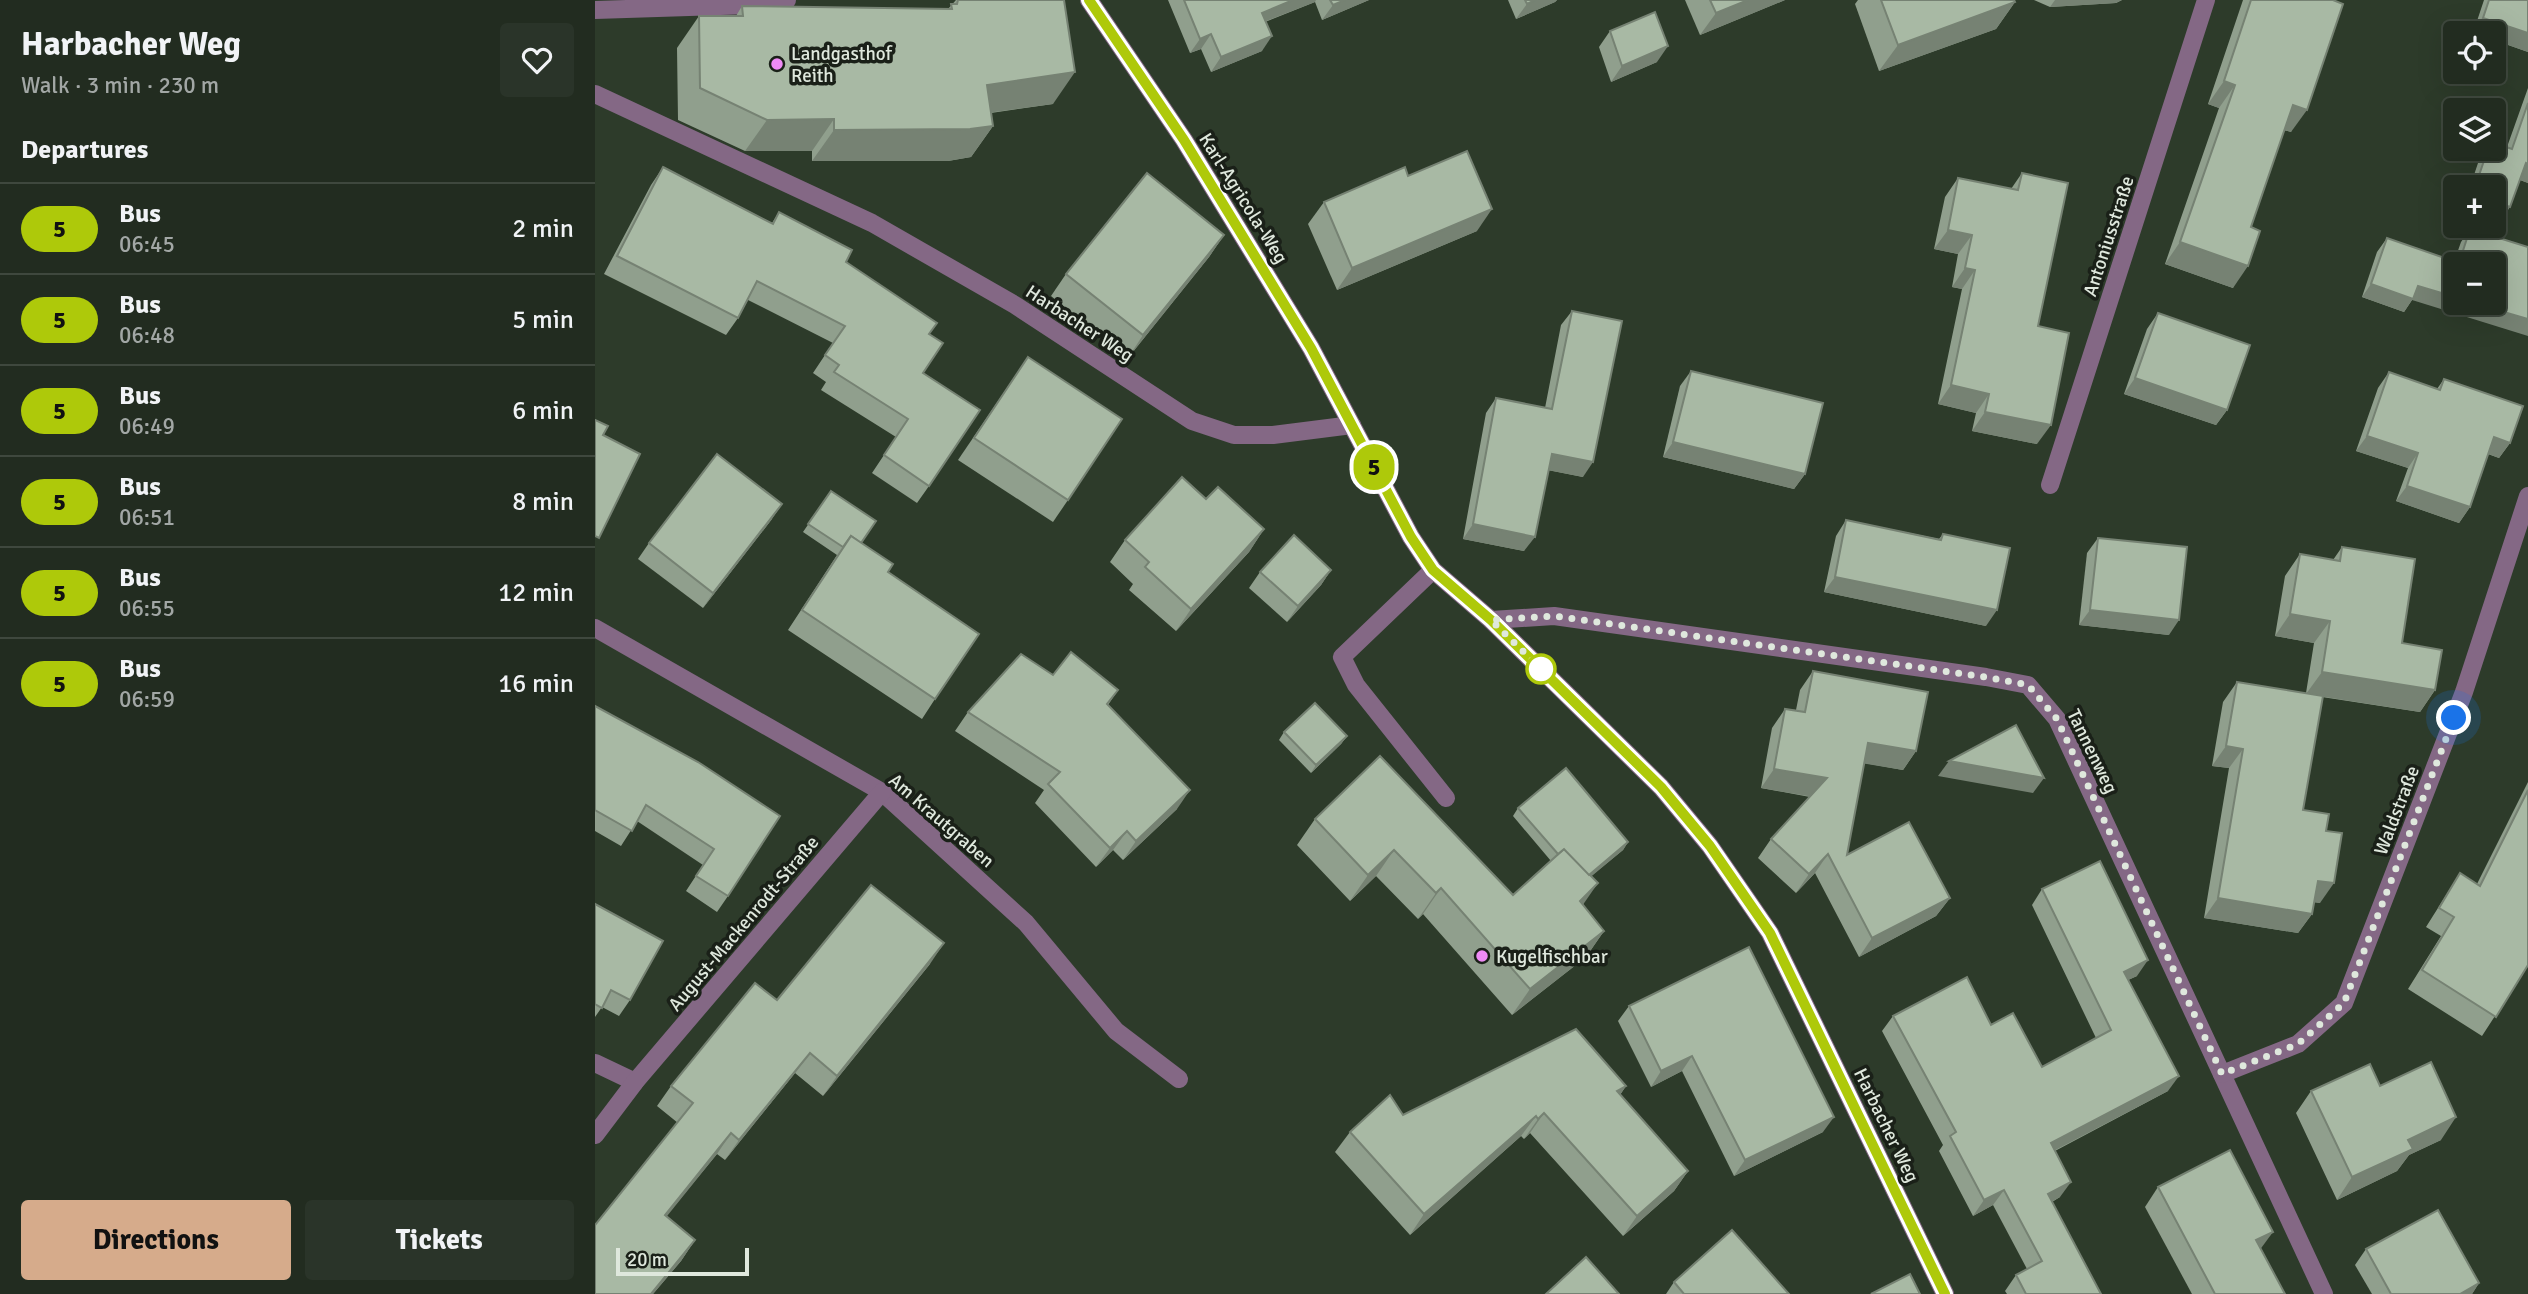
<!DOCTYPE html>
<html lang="en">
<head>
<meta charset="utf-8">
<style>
	:root { --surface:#222c20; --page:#2a3429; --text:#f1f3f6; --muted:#a2a7a5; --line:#3f483e; --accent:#d6ab8b }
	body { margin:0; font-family:Signika,sans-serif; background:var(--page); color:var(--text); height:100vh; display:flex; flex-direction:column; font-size:26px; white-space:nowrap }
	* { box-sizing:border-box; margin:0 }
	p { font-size:23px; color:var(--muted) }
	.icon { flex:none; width:38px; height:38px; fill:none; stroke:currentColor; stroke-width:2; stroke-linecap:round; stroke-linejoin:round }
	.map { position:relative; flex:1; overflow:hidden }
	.side { display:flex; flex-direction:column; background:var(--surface); width:595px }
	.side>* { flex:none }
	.badge { padding:0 14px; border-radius:23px; font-size:24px; line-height:46px }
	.buttons { position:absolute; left:1848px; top:21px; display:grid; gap:14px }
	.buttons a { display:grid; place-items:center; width:63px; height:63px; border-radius:7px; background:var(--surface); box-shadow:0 7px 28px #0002,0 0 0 2px var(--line); font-size:35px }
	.scale { position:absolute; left:21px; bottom:18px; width:133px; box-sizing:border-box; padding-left:7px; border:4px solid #dfe8dd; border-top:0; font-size:19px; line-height:24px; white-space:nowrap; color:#dfe8dd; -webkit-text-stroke:5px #1a2018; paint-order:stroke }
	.you { position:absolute; width:35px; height:35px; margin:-18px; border:5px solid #fff; border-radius:50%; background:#1a73e8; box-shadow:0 0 0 10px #1a73e833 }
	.map>.badge { position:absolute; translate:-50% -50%; box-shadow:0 0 0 4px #fff }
	h2 { padding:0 21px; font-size:26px; line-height:63px }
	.round { display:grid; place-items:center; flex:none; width:74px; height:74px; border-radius:7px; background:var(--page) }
	.headline { display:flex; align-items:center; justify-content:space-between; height:119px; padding:0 21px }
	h1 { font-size:33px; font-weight:800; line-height:52px }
	.primary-button { display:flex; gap:14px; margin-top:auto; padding:14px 21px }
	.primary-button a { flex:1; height:80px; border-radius:7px; background:var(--accent); color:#111; font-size:28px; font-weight:800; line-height:80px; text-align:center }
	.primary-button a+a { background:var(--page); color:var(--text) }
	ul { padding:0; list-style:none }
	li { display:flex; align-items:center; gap:21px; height:91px; padding:0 21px; border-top:2px solid var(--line) }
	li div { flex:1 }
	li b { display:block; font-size:26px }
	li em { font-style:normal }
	li .badge { min-width:77px; font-weight:700; text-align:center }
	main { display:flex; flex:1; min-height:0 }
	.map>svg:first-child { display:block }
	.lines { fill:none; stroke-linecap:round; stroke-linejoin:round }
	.minor { stroke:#846885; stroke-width:18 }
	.wall { fill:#909f8d }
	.shaded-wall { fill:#768273 }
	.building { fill:#a8b9a4; stroke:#768273; stroke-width:2 }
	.line-casing { stroke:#fff; stroke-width:16 }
	.line { stroke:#aec90a; stroke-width:10 }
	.walk { stroke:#dfe8dd; stroke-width:7; stroke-dasharray:0 12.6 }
	.poi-dot { fill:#ef8bf6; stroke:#1a2018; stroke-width:2.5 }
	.stop-dot { fill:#fff; stroke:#aec90a; stroke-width:3.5 }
	.labels { text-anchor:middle; stroke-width:7; stroke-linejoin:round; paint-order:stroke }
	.poi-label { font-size:19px; fill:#dfe8dd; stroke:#1a2018; text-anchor:start }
	.street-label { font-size:19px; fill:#dfe8dd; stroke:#1a2018 }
</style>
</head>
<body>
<main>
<section class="side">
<div class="headline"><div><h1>Harbacher Weg</h1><p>Walk · 3 min · 230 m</p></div><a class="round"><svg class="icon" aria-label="heart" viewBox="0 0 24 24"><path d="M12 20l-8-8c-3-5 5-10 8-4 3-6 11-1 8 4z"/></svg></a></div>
<h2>Departures</h2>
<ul>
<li><span class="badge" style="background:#aec90a;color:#111">5</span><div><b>Bus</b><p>06:45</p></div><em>2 min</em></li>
<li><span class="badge" style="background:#aec90a;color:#111">5</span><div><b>Bus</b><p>06:48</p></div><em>5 min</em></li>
<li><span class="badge" style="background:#aec90a;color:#111">5</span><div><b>Bus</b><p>06:49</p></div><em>6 min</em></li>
<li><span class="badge" style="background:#aec90a;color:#111">5</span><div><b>Bus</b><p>06:51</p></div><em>8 min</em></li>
<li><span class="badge" style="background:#aec90a;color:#111">5</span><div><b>Bus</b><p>06:55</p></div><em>12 min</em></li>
<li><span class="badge" style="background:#aec90a;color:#111">5</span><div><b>Bus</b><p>06:59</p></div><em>16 min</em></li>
</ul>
<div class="primary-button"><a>Directions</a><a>Tickets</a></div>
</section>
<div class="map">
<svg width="1933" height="1294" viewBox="0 0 1933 1294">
	<rect width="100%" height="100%" fill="#2d3b2a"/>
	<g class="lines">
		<g class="minor">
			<path d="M494 0 589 140 716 348 816 537 838 570 896 620 1066 787 1115 846 1175 933 1350 1294"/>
			<path d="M0 10 157 5 192 0"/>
			<path d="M0 94 277 223 420 305 597 421 639 435H678L757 425"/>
			<path d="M1455 485 1611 0"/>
			<path d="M838 570 747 657 761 685 851 798"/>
			<path d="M896 620 959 616 1391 677 1433 685 1462 719 1729 1294"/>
			<path d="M0 628 287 792 431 923 521 1031 584 1079"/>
			<path d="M0 1063 40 1082"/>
			<path d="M1627 1074 1703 1044 1749 1003 1869 692 1933 496"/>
			<path d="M0 1135 40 1082 287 792"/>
		</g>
	</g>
	<g class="wall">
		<path d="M361 0H469L458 104 396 113 398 126 376 157 353 161H217V151H150L83 120 82 48 104 16H141L147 6 353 9Z"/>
		<path d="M573 0H774L727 20 720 2 670 22 667 51 616 72 606 49 595 53Z"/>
		<path d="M913 0H962L960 2 921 19Z"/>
		<path d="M1090 0H1190L1105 35Z"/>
		<path d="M1263 0H1419L1420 2 1401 29 1284 71 1260 4Z"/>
		<path d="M1439 0H1527L1521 3 1455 7Z"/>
		<path d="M1648 0H1738L1696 132 1689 130 1656 227 1638 288 1570 264 1624 108 1613 104Z"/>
		<path d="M1889 0H1933V52L1899 40V33H1878Z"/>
		<path d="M1015 31 1062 62 1016 82 1004 47Z"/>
		<path d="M1933 88V183L1925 180 1915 207 1904 222 1899 220V187H1875L1885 157 1891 149 1912 147Z"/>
		<path d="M68 167 177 223 184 212 251 262 334 334 328 373 334 486 322 503 277 473 301 437 226 390 231 382 218 373 238 343 153 300 143 318 131 335 9 274 56 185Z"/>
		<path d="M1427 173 1443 326 1442 444 1377 431 1381 413 1343 404 1367 289 1357 287 1363 254 1339 249 1350 197 1363 178 1416 189Z"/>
		<path d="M813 176 882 231 742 290 713 224 729 202Z"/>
		<path d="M1875 229 1933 247 1817 300 1809 312 1767 297 1782 252 1792 238 1859 262 1866 242Z"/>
		<path d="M629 235 614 257 533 358 456 296 471 274Z"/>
		<path d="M977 311 988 477 953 470 929 551 868 539 891 413 901 398 950 408 966 325Z"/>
		<path d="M1563 313 1632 410 1621 425 1529 394 1552 329Z"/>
		<path d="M433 357 473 500 458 522 363 460Z"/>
		<path d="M1096 371 1210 474 1199 489 1068 457 1085 386Z"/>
		<path d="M1794 372 1842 389 1849 379 1915 443 1904 458 1893 454 1875 507 1864 523 1801 501 1813 468 1761 451 1783 388Z"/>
		<path d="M236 491 266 543 293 572 340 699 327 719 193 630 242 555 208 532Z"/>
		<path d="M611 499 669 529 654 552 581 631 534 590 538 584 515 562 530 540Z"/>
		<path d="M177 519 108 608 43 559 54 543Z"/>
		<path d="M1251 520 1344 539 1348 534 1391 626 1229 592 1241 536Z"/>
		<path d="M1503 538 1574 635 1484 625 1492 553Z"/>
		<path d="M1747 547 1807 643 1840 690 1825 712 1727 697 1708 810 1731 831 1725 903 1719 902 1717 914 1703 933 1609 918 1634 768 1617 766 1628 702 1642 682 1711 693 1719 643 1680 636 1690 576 1705 554 1738 560Z"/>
		<path d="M736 570 726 585 692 622 654 588 665 572Z"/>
		<path d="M1218 671 1321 751 1308 770 1269 763 1252 855 1355 898 1341 916 1264 957 1220 873 1201 893 1163 858 1176 839 1215 797 1166 788 1177 728 1190 709 1201 710 1205 690Z"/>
		<path d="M458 675 523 690 513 705 582 809 528 860 518 850 501 867 440 803 449 790 360 731 373 712Z"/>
		<path d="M0 706 103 762 133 896 122 912 91 891 108 865 42 821 26 846 0 831Z"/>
		<path d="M689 732 752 736 746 744 716 773 684 740Z"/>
		<path d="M1933 782V965L1887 1036 1813 989 1846 936 1831 927 1865 873 1882 884Z"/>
		<path d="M923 808 1033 842 1028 850 996 876 988 905 1009 931 991 957 917 1015 828 914 823 919 781 876 755 901 702 845 720 819 918 895 956 861 918 816Z"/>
		<path d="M1447 889 1542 976 1533 980 1573 1091 1460 1151 1465 1197 1457 1202 1506 1294H1412L1410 1291 1421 1275 1432 1269 1398 1205 1378 1216 1344 1151 1348 1145 1287 1031 1298 1016 1396 1025 1447 1067 1501 1038 1437 905Z"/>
		<path d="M0 904 35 1000 24 1016 7 1007 0 1017Z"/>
		<path d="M335 964 228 1096 200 1073 130 1160 122 1154 71 1216 100 1240 86 1261 58 1294H0L83 1123 62 1106 76 1086 182 1000Z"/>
		<path d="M1034 1006 1228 1132 1139 1176 1087 1071 1056 1087 1023 1021Z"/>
		<path d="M1031 1086 1025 1095 1093 1171 1079 1191 1028 1236 935 1133 929 1139 926 1136 815 1235 740 1152 755 1132 808 1115Z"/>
		<path d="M1785 1086 1846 1140 1814 1155 1802 1171 1742 1200 1701 1113 1716 1091Z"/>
		<path d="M1563 1187 1666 1249 1690 1294H1597L1550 1207Z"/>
		<path d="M1771 1249 1884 1283 1877 1294H1777L1760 1265Z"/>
		<path d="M1079 1282 1194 1294H1071Z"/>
	</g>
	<g class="shaded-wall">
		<path d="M698 0H721L720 2 656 27 667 13Z"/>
		<path d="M750 0H774L727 20 738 5Z"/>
		<path d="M940 0H962L960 2 921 19 932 4Z"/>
		<path d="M1153 0H1190L1105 35 1121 13Z"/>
		<path d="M1460 0H1527L1521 3 1455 7Z"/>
		<path d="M1420 2 1401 29 1284 71 1303 45Z"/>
		<path d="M1888 18 1933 33V52L1899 40V33H1878Z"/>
		<path d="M616 34 606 49 595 53 605 39Z"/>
		<path d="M677 36 667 51 616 72 626 57Z"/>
		<path d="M1073 46 1062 62 1016 82 1027 66Z"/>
		<path d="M480 72 458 104 370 116 392 85Z"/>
		<path d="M1629 81 1640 85 1624 108 1613 104Z"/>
		<path d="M1698 105 1712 110 1696 132 1682 128Z"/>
		<path d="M239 119 217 151H150L172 120Z"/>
		<path d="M398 126 376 157 353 161H217L239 130Z"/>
		<path d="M1931 163 1933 164V183L1920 178Z"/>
		<path d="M1899 201 1915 207 1904 222 1899 220Z"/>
		<path d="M897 209 882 231 742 290 757 268Z"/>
		<path d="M1353 230 1377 235 1363 254 1339 249Z"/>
		<path d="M629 235 614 257 533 358 548 335Z"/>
		<path d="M1585 242 1653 266 1638 288 1570 264Z"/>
		<path d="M1370 268 1380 270 1367 289 1357 287Z"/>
		<path d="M1776 284 1823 286 1860 297V303H1878L1933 319V336L1817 300 1809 312 1767 297Z"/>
		<path d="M1540 378 1632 410 1621 425 1529 394Z"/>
		<path d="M1356 385 1394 394 1381 413 1343 404Z"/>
		<path d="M1390 412 1456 425 1442 444 1377 431Z"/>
		<path d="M1772 436 1823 453 1813 468 1761 451Z"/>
		<path d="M1899 437 1915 443 1904 458 1888 452Z"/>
		<path d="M1078 442 1210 474 1199 489 1068 457Z"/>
		<path d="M957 454 998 462 988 477 947 469Z"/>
		<path d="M1812 486 1875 507 1864 523 1801 501Z"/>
		<path d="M187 504 177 519 108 608 118 593Z"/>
		<path d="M878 524 940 537 929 551 868 539Z"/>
		<path d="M669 529 654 552 581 631 596 609Z"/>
		<path d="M736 570 726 585 692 622 703 606Z"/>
		<path d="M1240 577 1402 610 1391 626 1229 592Z"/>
		<path d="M1495 610 1584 620 1574 635 1484 625Z"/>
		<path d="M1695 614 1735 621 1719 643 1680 636Z"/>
		<path d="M1727 672 1840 690 1825 712 1711 694Z"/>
		<path d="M752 736 746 744 716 773 721 765Z"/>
		<path d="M1273 743 1321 751 1308 770 1260 762Z"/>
		<path d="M1631 746 1648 749 1634 768 1617 766Z"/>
		<path d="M1354 761 1449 778 1438 793 1343 776Z"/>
		<path d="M1179 769 1232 778 1219 797 1166 788Z"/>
		<path d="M595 790 582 809 528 860 541 841Z"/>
		<path d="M532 831 518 850 501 867 515 848Z"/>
		<path d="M1033 842 1028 850 980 890 986 882Z"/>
		<path d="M799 850 781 876 755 901 773 875Z"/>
		<path d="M1233 854 1220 873 1201 893 1214 874Z"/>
		<path d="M1723 881 1739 883 1725 903 1709 901Z"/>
		<path d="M1003 883 985 909V901Z"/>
		<path d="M846 888 828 914 823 919 841 893Z"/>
		<path d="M1355 898 1341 916 1264 957 1277 938Z"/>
		<path d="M1623 898 1717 914 1703 933 1609 918Z"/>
		<path d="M1009 931 991 957 917 1015 935 989Z"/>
		<path d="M349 943 335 964 228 1096 242 1076Z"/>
		<path d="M1553 960 1542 976 1518 987 1529 972Z"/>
		<path d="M215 1053 200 1073 130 1160 144 1140Z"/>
		<path d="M1097 1056 1087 1071 1056 1087 1066 1071Z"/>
		<path d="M1584 1076 1573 1091 1445 1158 1456 1143Z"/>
		<path d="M1031 1086 1017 1106 1022 1091Z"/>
		<path d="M949 1113 935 1133 929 1139 943 1119Z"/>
		<path d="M941 1116 926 1136 815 1235 829 1214Z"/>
		<path d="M1239 1117 1228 1132 1139 1176 1150 1160Z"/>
		<path d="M1861 1117 1846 1140 1814 1155 1802 1171 1742 1200 1757 1177 1813 1140Z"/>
		<path d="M136 1133 122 1154 56 1236 70 1215Z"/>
		<path d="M1093 1171 1079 1191 1028 1236 1042 1216Z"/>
		<path d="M1476 1182 1465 1197 1442 1210 1453 1194Z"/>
		<path d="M1409 1190 1398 1205 1378 1216 1389 1200Z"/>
		<path d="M1678 1232 1664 1251 1661 1240Z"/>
		<path d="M100 1240 86 1261 58 1294H56Z"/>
		<path d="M1884 1283 1877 1294H1865Z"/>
	</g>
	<g class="building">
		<path d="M363 0H469L480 72 392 85 398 126 375 129 239 130V119L172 120 105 88 104 16H148L147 6 357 9 356 4H362Z"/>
		<path d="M589 0H698L667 13 677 36 626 57 616 34 605 39Z"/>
		<path d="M735 0H750L738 5Z"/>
		<path d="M930 0H940L932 4Z"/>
		<path d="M1115 0H1153L1121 13Z"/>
		<path d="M1286 0H1419L1420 2 1303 45Z"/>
		<path d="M1656 0H1738L1748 4 1712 110 1698 105 1656 227 1665 231 1653 266 1585 242 1640 85 1629 81Z"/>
		<path d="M1894 0H1933V33L1888 18Z"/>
		<path d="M1060 12 1073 46 1027 66 1015 31Z"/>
		<path d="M1933 103V164L1931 163 1915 207 1899 201V187H1880L1893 149H1899V143L1917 149Z"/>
		<path d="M872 151 897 209 757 268 729 202 810 167 813 176Z"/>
		<path d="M68 167 178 224 184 212 257 250 251 262 342 323 334 334 348 343 328 373 385 410 334 486 289 455 313 419 239 372 244 365 230 355 250 326 162 281 143 318 22 256Z"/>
		<path d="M552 173 629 235 548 335 471 274Z"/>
		<path d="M1427 173 1473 183 1443 326 1474 333 1456 425 1390 412 1394 394 1356 385 1380 270 1370 268 1377 235 1353 230 1363 178 1423 190Z"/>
		<path d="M1875 229 1933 247V319L1878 303H1899V264H1860V297L1823 286 1818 299 1776 284 1792 238 1864 263Z"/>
		<path d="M977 311 1027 321 998 462 957 454 940 537 878 524 901 398 957 409Z"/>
		<path d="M1563 313 1655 345 1632 410 1540 378Z"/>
		<path d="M433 357 527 419 473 500 379 438Z"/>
		<path d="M1096 371 1228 403 1210 474 1078 442Z"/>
		<path d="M1794 372 1845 390 1849 379 1928 406 1915 443 1899 437 1875 507 1812 486 1823 453 1772 436Z"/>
		<path d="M0 420 13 426 8 435 45 454 4 538 0 536Z"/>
		<path d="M122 454 187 504 118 593 54 543Z"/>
		<path d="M587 477 611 499 623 487 669 529 596 609 550 567 554 562 530 540Z"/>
		<path d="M236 491 281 521 266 543 256 536 248 547 213 524Z"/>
		<path d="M1251 520 1346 540 1348 534 1415 548 1402 610 1240 577Z"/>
		<path d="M699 535 736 570 703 606 665 572Z"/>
		<path d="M256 536 298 564 293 572 384 634 340 699 207 610Z"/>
		<path d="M1503 538 1592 547 1584 620 1495 610Z"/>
		<path d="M1747 547 1820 559 1807 643 1847 650 1840 690 1727 672 1735 621 1695 614 1705 554 1745 561Z"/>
		<path d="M476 652 523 690 512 704 595 790 541 841 532 831 515 848 453 784 465 772 373 712 426 654 458 675Z"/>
		<path d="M1218 671 1333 692 1321 751 1273 743 1252 855 1314 822 1355 898 1277 938 1233 854 1214 874 1176 839 1232 778 1179 769 1190 709 1210 712Z"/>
		<path d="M1642 682 1728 696 1708 810 1734 814 1731 831 1747 833 1739 883 1723 881 1717 914 1623 898 1648 749 1631 746Z"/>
		<path d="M720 703 752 736 721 765 689 732Z"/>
		<path d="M0 706 103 762 185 816 133 896 101 876 119 849 51 805 37 831 0 810Z"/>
		<path d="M1421 725 1449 778 1354 761Z"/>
		<path d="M785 756 918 895 969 849 1003 883 985 901 1009 931 935 989 846 888 841 893 799 850 773 875 720 819Z"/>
		<path d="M971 768 1033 842 994 875 969 849 963 854 923 808Z"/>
		<path d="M1933 790V965L1901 1017 1827 970 1859 917 1844 908 1865 873 1885 886Z"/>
		<path d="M1505 861 1553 960 1529 972 1584 1076 1456 1143 1476 1182 1453 1194 1506 1294H1431L1421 1275 1447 1261 1409 1190 1389 1200 1355 1136 1361 1132 1298 1016 1372 977 1396 1025 1418 1013 1447 1067 1516 1030 1447 889Z"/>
		<path d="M276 885 349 943 242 1076 215 1053 144 1140 136 1133 70 1215 100 1240 56 1294H0V1225L98 1103 76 1086 160 983 182 1000Z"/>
		<path d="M0 904 68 941 35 1000 16 990 7 1008 0 1004Z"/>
		<path d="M1154 947 1239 1117 1150 1160 1097 1056 1066 1071 1034 1006Z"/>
		<path d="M981 1029 1031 1086 1022 1091 1093 1171 1042 1216 949 1113 943 1119 941 1116 829 1214 755 1132 795 1095 808 1115Z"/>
		<path d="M1836 1062 1861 1117 1813 1140 1818 1149 1757 1177 1716 1091 1775 1064 1785 1086Z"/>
		<path d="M1635 1150 1678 1232 1661 1240 1690 1294H1620L1563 1187Z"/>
		<path d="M1843 1210 1884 1283 1865 1294H1796L1771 1249Z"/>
		<path d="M1137 1230 1194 1294H1089L1079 1282Z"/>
		<path d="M991 1257 1024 1294H951Z"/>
		<path d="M1315 1274 1325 1294H1276Z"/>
	</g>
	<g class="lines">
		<defs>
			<path id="line" d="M494 0 589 140 716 348 816 537 838 570 896 620 1066 787 1115 846 1175 933 1350 1294"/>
		</defs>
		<use href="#line" class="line-casing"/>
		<use href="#line" class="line"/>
		<path class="walk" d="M946 669 896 620 959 616 1391 677 1433 685 1462 719 1627 1074 1703 1044 1749 1003 1859 718"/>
	</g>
	<g class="poi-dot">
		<circle cx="182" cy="64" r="7"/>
		<circle cx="887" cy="956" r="7"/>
	</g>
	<circle class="stop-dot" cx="946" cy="669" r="14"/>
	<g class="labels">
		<g class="poi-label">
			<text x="196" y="60">Landgasthof<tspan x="196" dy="22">Reith</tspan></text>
			<text x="901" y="963">Kugelfischbar</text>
		</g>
		<g class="street-label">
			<text transform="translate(649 198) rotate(58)" y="7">Karl-Agricola-Weg</text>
			<text transform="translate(1513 236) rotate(-72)" y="7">Antoniusstraße</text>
			<text transform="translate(485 323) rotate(33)" y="7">Harbacher Weg</text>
			<text transform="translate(1498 751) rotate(64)" y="7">Tannenweg</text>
			<text transform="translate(1801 810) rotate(-69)" y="7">Waldstraße</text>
			<text transform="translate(347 820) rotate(41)" y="7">Am Krautgraben</text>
			<text transform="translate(148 923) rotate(-50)" y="7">August-Mackenrodt-Straße</text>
			<text transform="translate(1292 1125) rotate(64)" y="7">Harbacher Weg</text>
		</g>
	</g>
</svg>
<div class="buttons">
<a><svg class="icon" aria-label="locate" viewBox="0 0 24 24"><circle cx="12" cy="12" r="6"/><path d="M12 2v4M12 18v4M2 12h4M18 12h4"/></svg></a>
<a><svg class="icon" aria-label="layers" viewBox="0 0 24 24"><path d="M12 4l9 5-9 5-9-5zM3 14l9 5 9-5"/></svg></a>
<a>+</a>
<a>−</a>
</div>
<div class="scale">20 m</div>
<div class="you" style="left:1859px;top:718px"></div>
<b class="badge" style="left:779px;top:467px;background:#aec90a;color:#111">5</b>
</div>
</main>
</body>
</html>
